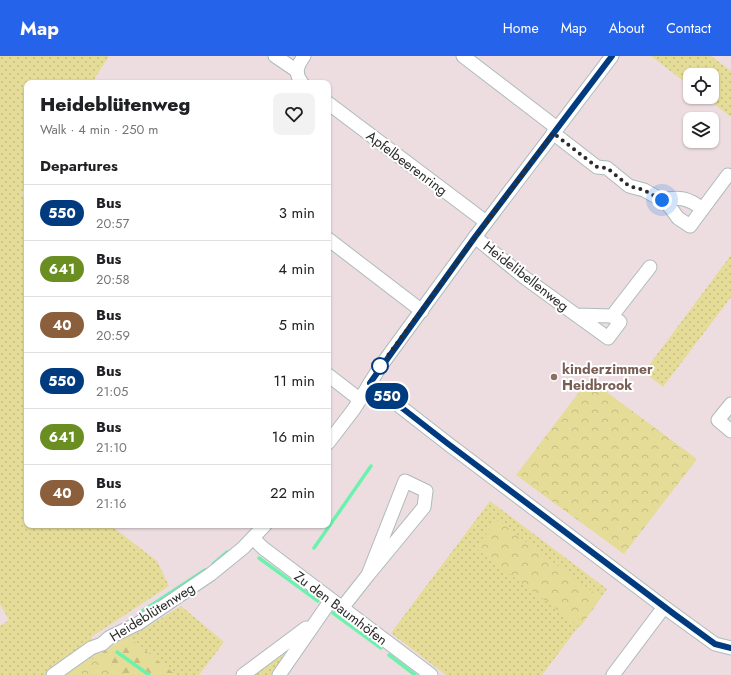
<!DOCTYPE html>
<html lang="en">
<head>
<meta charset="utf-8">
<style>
	:root { --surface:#fff; --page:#f2f2f2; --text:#202124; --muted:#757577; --line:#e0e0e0; --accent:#2563eb }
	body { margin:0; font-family:Jost,sans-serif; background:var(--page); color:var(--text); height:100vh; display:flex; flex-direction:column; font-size:15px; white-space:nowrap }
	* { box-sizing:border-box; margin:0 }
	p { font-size:13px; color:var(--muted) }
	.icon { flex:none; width:22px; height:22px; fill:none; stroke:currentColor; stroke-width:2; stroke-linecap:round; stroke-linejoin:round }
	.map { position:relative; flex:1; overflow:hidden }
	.details { position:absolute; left:24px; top:24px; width:307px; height:448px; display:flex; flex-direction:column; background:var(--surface); border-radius:8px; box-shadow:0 1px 3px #0004 }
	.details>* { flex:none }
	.badge { padding:0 8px; border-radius:13px; font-size:14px; line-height:26px }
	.tools { position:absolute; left:683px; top:12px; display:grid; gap:8px }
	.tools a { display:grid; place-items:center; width:36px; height:36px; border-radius:8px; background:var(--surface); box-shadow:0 1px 3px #0004; font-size:20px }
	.you { position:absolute; width:20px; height:20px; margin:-10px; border:3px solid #fff; border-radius:50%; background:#1a73e8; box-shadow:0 0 0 6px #1a73e833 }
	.map>.badge { position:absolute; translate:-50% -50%; box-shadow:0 0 0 2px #fff }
	h2 { padding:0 16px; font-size:15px; line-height:36px }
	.round { display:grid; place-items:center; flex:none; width:42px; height:42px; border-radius:8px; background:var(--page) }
	.summary { display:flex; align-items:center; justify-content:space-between; height:68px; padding:0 16px }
	h1 { font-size:19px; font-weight:800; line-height:30px }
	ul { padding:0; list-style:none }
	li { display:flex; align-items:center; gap:12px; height:56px; padding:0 16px; border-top:1px solid var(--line) }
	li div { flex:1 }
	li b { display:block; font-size:15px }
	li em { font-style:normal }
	li .badge { min-width:44px; font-weight:700; text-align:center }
	header { display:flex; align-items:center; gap:24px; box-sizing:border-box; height:56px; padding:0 20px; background:var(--accent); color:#fff }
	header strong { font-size:19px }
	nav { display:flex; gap:22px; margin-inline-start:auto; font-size:14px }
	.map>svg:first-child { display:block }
	.grass { fill:url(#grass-dots) }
	.forest { fill:url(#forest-firs) }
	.park { fill:url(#park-crowns) }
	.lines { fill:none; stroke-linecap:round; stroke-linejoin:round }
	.stream { stroke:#6df2ae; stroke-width:3.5 }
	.minor-casing { stroke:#adbbbb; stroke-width:15 }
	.minor { stroke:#fff; stroke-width:13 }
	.line-casing { stroke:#fff; stroke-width:9 }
	.line { stroke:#003b80; stroke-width:6 }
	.walk { stroke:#2b2b2b; stroke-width:4; stroke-dasharray:0 7.2 }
	.stop-dot { fill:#fff; stroke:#003b80; stroke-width:2 }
	.education-dot { fill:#8d6e63; stroke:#fff; stroke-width:1.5 }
	.labels { text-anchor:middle; stroke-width:4; stroke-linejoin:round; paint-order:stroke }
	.street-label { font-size:14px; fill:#2b2b2b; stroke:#fff }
	.education-label { font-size:14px; font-weight:bold; fill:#785e54; stroke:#fff; text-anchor:start }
</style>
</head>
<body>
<header>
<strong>Map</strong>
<nav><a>Home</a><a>Map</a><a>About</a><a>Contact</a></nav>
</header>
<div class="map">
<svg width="731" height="619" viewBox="0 0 731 619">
	<defs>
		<pattern id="grass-dots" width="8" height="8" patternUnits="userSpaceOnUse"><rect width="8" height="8" fill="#e5dc98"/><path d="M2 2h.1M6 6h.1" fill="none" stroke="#c5bd83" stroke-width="1.8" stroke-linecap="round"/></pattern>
		<pattern id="forest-firs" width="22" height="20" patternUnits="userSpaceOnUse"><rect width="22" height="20" fill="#e5dc98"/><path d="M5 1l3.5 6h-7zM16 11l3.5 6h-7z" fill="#c5bd83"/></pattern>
		<pattern id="park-crowns" width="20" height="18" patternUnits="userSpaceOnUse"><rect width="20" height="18" fill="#e5dc98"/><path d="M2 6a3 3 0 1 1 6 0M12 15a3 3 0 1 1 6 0" fill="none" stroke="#c5bd83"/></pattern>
	</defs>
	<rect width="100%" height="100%" fill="#eddde1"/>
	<g class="grass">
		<path d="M0 0H109L92 27H27V129L22 137 27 152V469H110L157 505 169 530 91 581 100 598 54 619H0V570L9 564 0 548Z"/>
		<path d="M651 0H711L731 15V61L705 41H712V19H690V30Z"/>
		<path d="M731 199V241L663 331 644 316Z"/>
		<path d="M490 445 607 533 542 619H446L391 577Z"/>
		<path d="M181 550 224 586 199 619H176L127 580 142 574Z"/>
		<path d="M293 586 289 593 272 616 275 619H251Z"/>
	</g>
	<path class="forest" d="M127 580 176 619H54L100 598Z"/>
	<g class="park">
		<path d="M589 323 697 403 624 498 516 419Z"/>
		<path d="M497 464 601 542 580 571 475 492Z"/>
		<path d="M100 598 125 619H67Z"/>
	</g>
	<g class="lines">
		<g class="stream">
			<path d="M314 492 371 410"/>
			<path d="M259 502 318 545"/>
			<path d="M213 508 227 496"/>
			<path d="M141 556 205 514"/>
			<path d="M333 557 381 592"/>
			<path d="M117 596 149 619"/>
			<path d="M389 599 415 619"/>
		</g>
		<defs>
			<g id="minor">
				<path d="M275 0 297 15"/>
				<path d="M463 0 557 72"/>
				<path d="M302 27C294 17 297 10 304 0"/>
				<path d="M328 47 486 166"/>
				<path d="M553 77 597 111 607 112 629 130 644 134 662 144 670 151 678 162 690 170 728 119"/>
				<path d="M662 144C678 140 689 142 702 153"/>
				<path d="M475 181 525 222 608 282 620 266 612 260 576 259"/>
				<path d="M328 183 422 255"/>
				<path d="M612 260 650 211"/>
				<path d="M328 319 359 343"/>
				<path d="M370 327 447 387 664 551 715 588 731 592"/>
				<path d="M731 348 718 364 731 375"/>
				<path d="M328 387 354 353 380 311 475 181 612 0"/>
				<path d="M253 482 263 492 431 619"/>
				<path d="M342 552 368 519 405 425 426 435 424 451 368 519"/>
				<path d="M53 619 91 592 102 588 110 581 139 567 211 518 243 492 265 469"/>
				<path d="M243 619 306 572"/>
				<path d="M279 619 331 544"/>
				<path d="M613 619 664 551"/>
			</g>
		</defs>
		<use href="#minor" class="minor-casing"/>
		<use href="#minor" class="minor"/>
	</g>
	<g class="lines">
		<defs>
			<path id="line" d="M612 0 475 181 370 327 447 387 674 558 715 588 731 592"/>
		</defs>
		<use href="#line" class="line-casing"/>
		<use href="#line" class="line"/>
		<path class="walk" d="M380 310 553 77 597 111 607 112 629 130 644 134 662 144"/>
	</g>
	<circle class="stop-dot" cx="380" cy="310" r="8"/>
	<circle class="education-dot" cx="554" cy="321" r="4"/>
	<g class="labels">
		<g class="street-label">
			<text transform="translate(407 107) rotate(37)" y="5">Apfelbeerenring</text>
			<text transform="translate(526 220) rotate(38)" y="5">Heidelibellenweg</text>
			<text transform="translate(341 552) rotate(37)" y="5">Zu den Baumhöfen</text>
			<text transform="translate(152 556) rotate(-32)" y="5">Heideblütenweg</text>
		</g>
		<g class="education-label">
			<text x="562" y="318">kinderzimmer<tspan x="562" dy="16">Heidbrook</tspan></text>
		</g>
	</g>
</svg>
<div class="tools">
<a><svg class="icon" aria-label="locate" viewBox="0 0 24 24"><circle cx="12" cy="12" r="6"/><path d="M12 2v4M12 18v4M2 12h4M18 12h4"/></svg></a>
<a><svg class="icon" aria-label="layers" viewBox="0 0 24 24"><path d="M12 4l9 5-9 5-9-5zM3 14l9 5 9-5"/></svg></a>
</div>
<div class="you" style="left:662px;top:144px"></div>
<b class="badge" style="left:387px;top:340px;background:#003b80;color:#fff">550</b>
<section class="details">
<div class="summary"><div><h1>Heideblütenweg</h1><p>Walk · 4 min · 250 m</p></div><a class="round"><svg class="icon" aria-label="heart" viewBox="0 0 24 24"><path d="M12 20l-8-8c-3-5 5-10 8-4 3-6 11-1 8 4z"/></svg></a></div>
<h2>Departures</h2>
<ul>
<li><span class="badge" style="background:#003b80;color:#fff">550</span><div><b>Bus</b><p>20:57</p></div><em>3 min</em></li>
<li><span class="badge" style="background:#6b8e23;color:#fff">641</span><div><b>Bus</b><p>20:58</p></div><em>4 min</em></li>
<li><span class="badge" style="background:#8b5e3c;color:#fff">40</span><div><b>Bus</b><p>20:59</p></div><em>5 min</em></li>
<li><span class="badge" style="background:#003b80;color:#fff">550</span><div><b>Bus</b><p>21:05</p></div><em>11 min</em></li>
<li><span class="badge" style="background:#6b8e23;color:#fff">641</span><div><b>Bus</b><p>21:10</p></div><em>16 min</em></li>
<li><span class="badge" style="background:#8b5e3c;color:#fff">40</span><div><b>Bus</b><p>21:16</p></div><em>22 min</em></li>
</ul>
</section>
</div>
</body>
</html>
